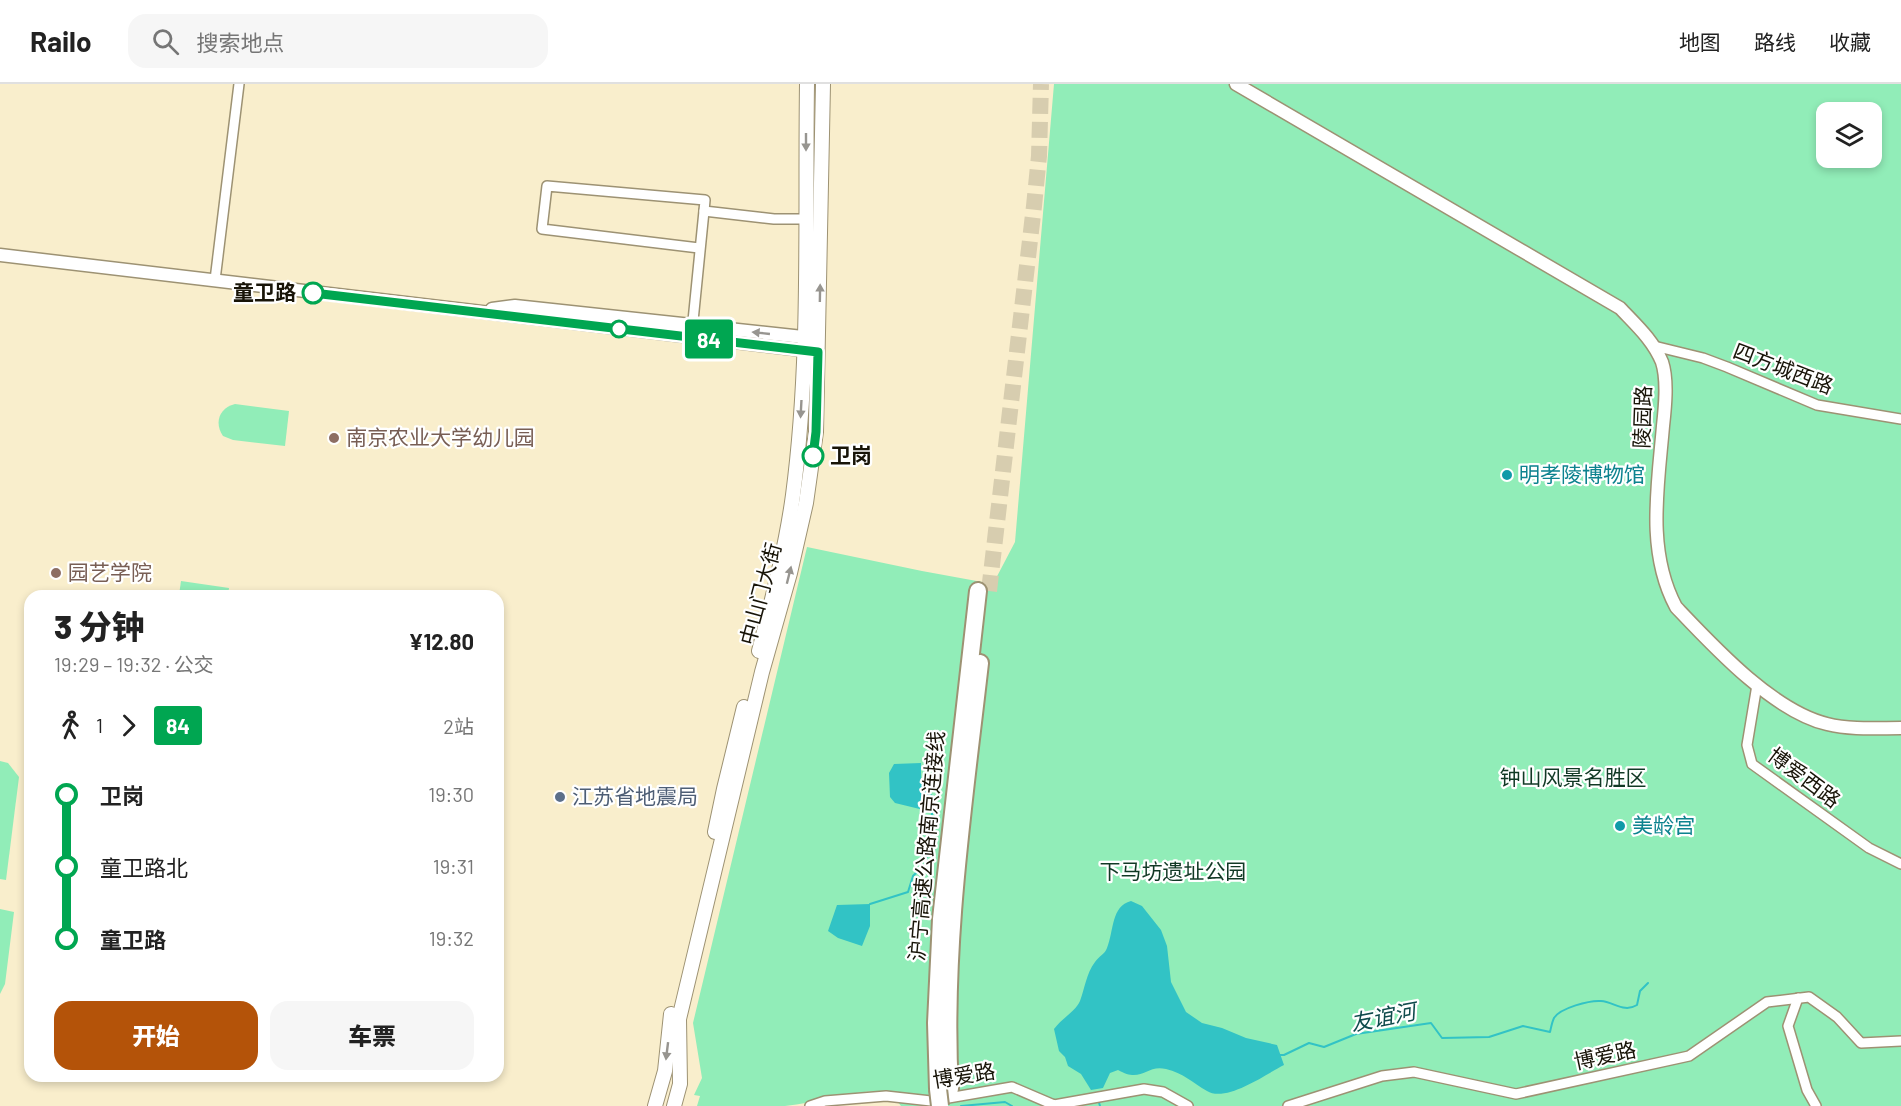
<!DOCTYPE html>
<html lang="zh">
<head>
<meta charset="utf-8">
<style>
	:root { --surface:#fff; --page:#f6f6f6; --text:#222; --muted:#767676; --line:#e0e0e0; --accent:#b45309 }
	body { margin:0; font-family:Barlow,"Noto Sans SC",sans-serif; background:var(--page); color:var(--text); height:100vh; display:flex; flex-direction:column; font-size:22px; white-space:nowrap }
	* { box-sizing:border-box; margin:0 }
	p { font-size:20px; color:var(--muted) }
	.icon { flex:none; width:33px; height:33px; fill:none; stroke:currentColor; stroke-width:2; stroke-linecap:round; stroke-linejoin:round }
	.map { position:relative; flex:1; overflow:hidden }
	.side { position:absolute; left:24px; top:506px; width:480px; height:492px; display:flex; flex-direction:column; background:var(--surface); border-radius:18px; box-shadow:0 3px 9px #0003 }
	.side>* { flex:none }
	.badge { padding:0 12px; border-radius:4px; font-size:21px; line-height:39px }
	.buttons { position:absolute; left:1816px; top:18px; display:grid; gap:12px }
	.buttons a { display:grid; place-items:center; width:66px; height:66px; border-radius:12px; background:var(--surface); box-shadow:0 3px 9px #0003; font-size:30px }
	.map>.badge { position:absolute; translate:-50% -50%; box-shadow:0 0 0 3px #fff }
	.legs { display:flex; align-items:center; gap:9px; height:66px; padding:0 30px; font-size:20px }
	.legs p { margin-inline-start:auto }
	.headline { display:flex; align-items:center; justify-content:space-between; height:102px; padding:0 30px }
	h1 { font-size:33px; font-weight:800; line-height:45px }
	.primary-button { display:flex; gap:12px; margin-top:auto; padding:12px 30px }
	.primary-button a { flex:1; height:69px; border-radius:18px; background:var(--accent); color:#fff; font-size:24px; font-weight:800; line-height:69px; text-align:center }
	.primary-button a+a { background:var(--page); color:var(--text) }
	ul { padding:0 30px; list-style:none }
	li { display:flex; align-items:center; gap:21px; height:72px; font-size:22px }
	li i { display:grid; place-items:center; width:9px; height:100%; margin:0 8px; background:currentColor }
	li i::after { content:''; width:15px; height:15px; margin:-8px; border:4px solid; border-radius:50%; background:var(--surface) }
	li p { margin-inline-start:auto }
	li:first-child i { background:linear-gradient(#0000 50%,currentColor 0) }
	li:last-child i { background:linear-gradient(currentColor 50%,#0000 0) }
	header { display:flex; align-items:center; gap:36px; box-sizing:border-box; height:84px; padding:0 30px; background:var(--surface); border-bottom:2px solid var(--line) }
	header strong { font-size:28px }
	nav { display:flex; gap:33px; margin-inline-start:auto; font-size:21px }
	.search { width:420px; height:54px; background:var(--page); display:flex; align-items:center; gap:15px; box-sizing:border-box; padding:0 21px; border-radius:18px; color:var(--muted); font-size:22px }
	.map>svg:first-child { display:block }
	.green { fill:#91edb8; fill-rule:evenodd }
	.water { fill:#32c3c5 }
	.lines { fill:none; stroke-linecap:round; stroke-linejoin:round }
	.stream { stroke:#32c3c5; stroke-width:2 }
	.highway-tunnel { stroke:#d7cdaf; stroke-width:16; stroke-dasharray:16 8; stroke-linecap:butt }
	.street-casing { stroke:#9d9273; stroke-width:12 }
	.secondary-casing { stroke:#9d9273; stroke-width:15 }
	.primary-casing { stroke:#9d9273; stroke-width:16 }
	.highway-casing { stroke:#9d9273; stroke-width:20 }
	.street { stroke:#fff; stroke-width:9 }
	.secondary { stroke:#fff; stroke-width:12 }
	.primary { stroke:#fff; stroke-width:14 }
	.highway { stroke:#fff; stroke-width:16 }
	.highway-bridge-casing { stroke:#9d9273; stroke-width:20; stroke-linecap:butt }
	.highway-bridge { stroke:#fff; stroke-width:16 }
	.oneway { fill:#979590 }
	.line-1-casing { stroke:#fff; stroke-width:14 }
	.line-1 { stroke:#00a651; stroke-width:9 }
	.stop-1-dot { fill:#fff; stroke:#00a651; stroke-width:3 }
	.education-dot { fill:#8d6e63; stroke:#fff; stroke-width:2 }
	.culture-dot { fill:#0f9aa8; stroke:#fff; stroke-width:2 }
	.service-dot { fill:#5c6f8a; stroke:#fff; stroke-width:2 }
	.labels { text-anchor:middle; stroke-width:4.5; stroke-linejoin:round; paint-order:stroke }
	.stop-label { font-size:21px; font-weight:bold; fill:#181408; stroke:#fff; text-anchor:end }
	.street-label { font-size:21px; fill:#181408; stroke:#fff }
	.education-label { font-size:21px; fill:#785e54; stroke:#fff; text-anchor:start }
	.culture-label { font-size:21px; fill:#0d838f; stroke:#fff; text-anchor:start }
	.park-label { font-size:21px; fill:#113925; stroke:#fff }
	.service-label { font-size:21px; fill:#4e5e75; stroke:#fff; text-anchor:start }
	.water-label { font-size:22px; font-style:italic; fill:#0f4b4c; stroke:#fff }
</style>
</head>
<body>
<header>
<strong>Railo</strong>
<div class="search"><svg class="icon" aria-label="search" viewBox="0 0 24 24"><circle cx="10" cy="10" r="6"/><path d="M15 15l6 6"/></svg>搜索地点</div>
<nav><a>地图</a><a>路线</a><a>收藏</a></nav>
</header>
<div class="map">
<svg width="1901" height="1022" viewBox="0 0 1901 1022">
	<rect width="100%" height="100%" fill="#f9eecc"/>
	<g class="green">
		<path d="M1054 0H1901V1022H901L890 1008C855 1004 820 1019 785 1022 757 1022 726 1022 697 1022L700 1012 694 1011 702 994 693 939 807 463 922 487 993 500 1015 458ZM1827 28H1872V74H1827Z"/>
		<path d="M235 320 289 327 285 362 233 356 223 352C214 339 219 324 235 320Z"/>
		<path d="M181 497 229 504 228 511H179Z"/>
		<path d="M0 677 8 679 19 693 6 796 0 795Z"/>
		<path d="M0 825 14 828 5 900 0 910Z"/>
	</g>
	<g class="water">
		<path d="M921 679V699L934 713 932 728 895 719 890 713 889 689 894 680Z"/>
		<path d="M1131 817 1142 822 1161 846 1167 862 1171 898 1186 928 1202 939 1222 944 1246 954 1277 961 1284 981C1266 990 1226 1019 1207 1007 1193 999 1183 989 1166 985 1146 980 1142 1000 1118 986L1110 989 1103 1004 1091 1006 1081 990 1068 982 1065 973 1059 967 1054 945C1062 934 1075 928 1080 917 1085 904 1086 890 1095 878 1099 872 1105 870 1107 864 1114 847 1111 822 1131 817Z"/>
		<path d="M870 820V842L862 862 838 854 828 847 837 821Z"/>
	</g>
	<g class="lines">
		<g class="stream">
			<path d="M870 820 908 808 913 792 925 780 931 754 932 728"/>
			<path d="M1277 971H1284L1309 959 1324 963 1356 950 1431 939 1442 954 1489 953 1523 942 1550 948C1551 944 1552 938 1554 934 1560 924 1590 916 1601 917 1614 918 1624 929 1637 921L1640 907 1648 899"/>
			<path d="M1098 1015 1100 1022"/>
			<path d="M961 1022 1005 1018 1012 1022"/>
		</g>
		<path class="highway-tunnel" d="M989 507 1034 122 1039 72 1041 0"/>
		<defs>
			<g id="street">
				<path d="M699 164 542 145 547 102 705 116 704 127 774 135H808"/>
				<path d="M215 196 239 0"/>
				<path d="M692 247 704 127"/>
				<path d="M1654 262 1703 274 1727 283 1817 321 1901 335"/>
				<path d="M1757 601 1747 661 1752 680 1869 764 1901 780"/>
				<path d="M1798 914 1788 942 1807 1006 1816 1022"/>
				<path d="M810 1022 825 1017 886 1012 931 1017 1012 1003 1054 1021 1144 1005 1163 1008 1188 1022"/>
				<path d="M1288 1022 1382 992 1414 988 1516 1010 1689 972 1767 918 1809 913 1837 933 1861 959 1901 957"/>
			</g>
			<g id="secondary">
				<path d="M1236 0 1620 224C1636 241 1653 256 1662 278 1668 296 1665 324 1663 342 1658 402 1646 467 1676 523 1714 563 1773 627 1827 640 1851 646 1877 644 1901 644"/>
				<path d="M0 171 812 267"/>
				<path d="M492 225 515 222 812 254"/>
			</g>
			<g id="primary">
				<path d="M759 567C772 516 786 463 793 411 811 275 805 137 807 0"/>
				<path d="M715 748 724 705 744 623"/>
				<path d="M655 1022 665 987 671 930"/>
				<path d="M674 1022 680 1000 679 935 762 588 790 489 806 419 816 348 823 0"/>
			</g>
			<g id="highway">
				<path d="M938 1005 936 939 941 835 978 507"/>
				<path d="M950 1005C942 864 964 719 980 579"/>
			</g>
		</defs>
		<use href="#street" class="street-casing"/>
		<use href="#secondary" class="secondary-casing"/>
		<use href="#primary" class="primary-casing"/>
		<use href="#highway" class="highway-casing"/>
		<use href="#street" class="street"/>
		<use href="#secondary" class="secondary"/>
		<use href="#primary" class="primary"/>
		<use href="#highway" class="highway"/>
		<defs>
			<path id="highway-bridge" d="M938 1005 940 1022"/>
		</defs>
		<use href="#highway-bridge" class="highway-bridge-casing"/>
		<use href="#highway-bridge" class="highway-bridge"/>
	</g>
	<defs><path id="oneway-solid" d="M-6-.8H1V-3.2L6.5 0L1 3.2V.8H-6Z" transform="scale(1.5)"/></defs>
	<g class="oneway">
		<use href="#oneway-solid" transform="translate(806 58) rotate(90)"/>
		<use href="#oneway-solid" transform="translate(820 209) rotate(-89)"/>
		<use href="#oneway-solid" transform="translate(761 249) rotate(-174)"/>
		<use href="#oneway-solid" transform="translate(801 325) rotate(93)"/>
		<use href="#oneway-solid" transform="translate(789 491) rotate(-76)"/>
		<use href="#oneway-solid" transform="translate(667 967) rotate(97)"/>
	</g>
	<g class="lines">
		<defs>
			<path id="line-1" d="M313 209 818 268 816 348 813 372"/>
		</defs>
		<use href="#line-1" class="line-1-casing"/>
		<use href="#line-1" class="line-1"/>
	</g>
	<g class="stop-1-dot">
		<circle cx="313" cy="209" r="10"/>
		<circle cx="619" cy="245" r="8"/>
		<circle cx="813" cy="372" r="10"/>
	</g>
	<g class="education-dot">
		<circle cx="334" cy="354" r="6"/>
		<circle cx="56" cy="489" r="6"/>
	</g>
	<g class="culture-dot">
		<circle cx="1507" cy="391" r="6"/>
		<circle cx="1620" cy="742" r="6"/>
	</g>
	<circle class="service-dot" cx="560" cy="713" r="6"/>
	<g class="labels">
		<g class="stop-label">
			<text x="296" y="216">童卫路</text>
			<text x="830" y="379" text-anchor="start">卫岗</text>
		</g>
		<g class="street-label">
			<text transform="translate(1783 285) rotate(21)" y="7">四方城西路</text>
			<text transform="translate(1643 333) rotate(-88)" y="7">陵园路</text>
			<text transform="translate(761 510) rotate(-75)" y="7">中山门大街</text>
			<text transform="translate(1804 694) rotate(37)" y="7">博爱西路</text>
			<text transform="translate(927 762) rotate(-85)" y="7">沪宁高速公路南京连接线</text>
			<text transform="translate(1605 972) rotate(-12)" y="7">博爱路</text>
			<text transform="translate(964 992) rotate(-9)" y="7">博爱路</text>
		</g>
		<g class="education-label">
			<text x="346" y="361">南京农业大学幼儿园</text>
			<text x="68" y="496">园艺学院</text>
		</g>
		<g class="culture-label">
			<text x="1519" y="398">明孝陵博物馆</text>
			<text x="1632" y="749">美龄宫</text>
		</g>
		<g class="park-label">
			<text x="1573" y="701">钟山风景名胜区</text>
			<text x="1173" y="795">下马坊遗址公园</text>
		</g>
		<g class="service-label">
			<text x="572" y="720">江苏省地震局</text>
		</g>
		<g class="water-label">
			<text transform="translate(1383 933) rotate(-11)" y="8">友谊河</text>
		</g>
	</g>
</svg>
<div class="buttons">
<a><svg class="icon" aria-label="layers" viewBox="0 0 24 24"><path d="M12 4l9 5-9 5-9-5zM3 14l9 5 9-5"/></svg></a>
</div>
<b class="badge" style="left:709px;top:255px;background:#00a651;color:#fff">84</b>
<section class="side">
<div class="headline"><div><h1>3 分钟</h1><p>19:29 – 19:32 · 公交</p></div><b>¥12.80</b></div>
<div class="legs"><svg class="icon" aria-label="walk" viewBox="0 0 24 24"><circle cx="13" cy="4" r="2"/><path d="M13 8l-2 6 4 7M11 14l-3 7M7 12l3-4h3l4 4"/></svg>1<svg class="icon" aria-label="forward" viewBox="0 0 24 24"><path d="M9 5l7 7-7 7"/></svg><b class="badge" style="background:#00a651;color:#fff">84</b><p>2站</p></div>
<ul>
<li><i style="color:#00a651"></i><b>卫岗</b><p>19:30</p></li>
<li><i style="color:#00a651"></i><span>童卫路北</span><p>19:31</p></li>
<li><i style="color:#00a651"></i><b>童卫路</b><p>19:32</p></li>
</ul>
<div class="primary-button"><a>开始</a><a>车票</a></div>
</section>
</div>
</body>
</html>
